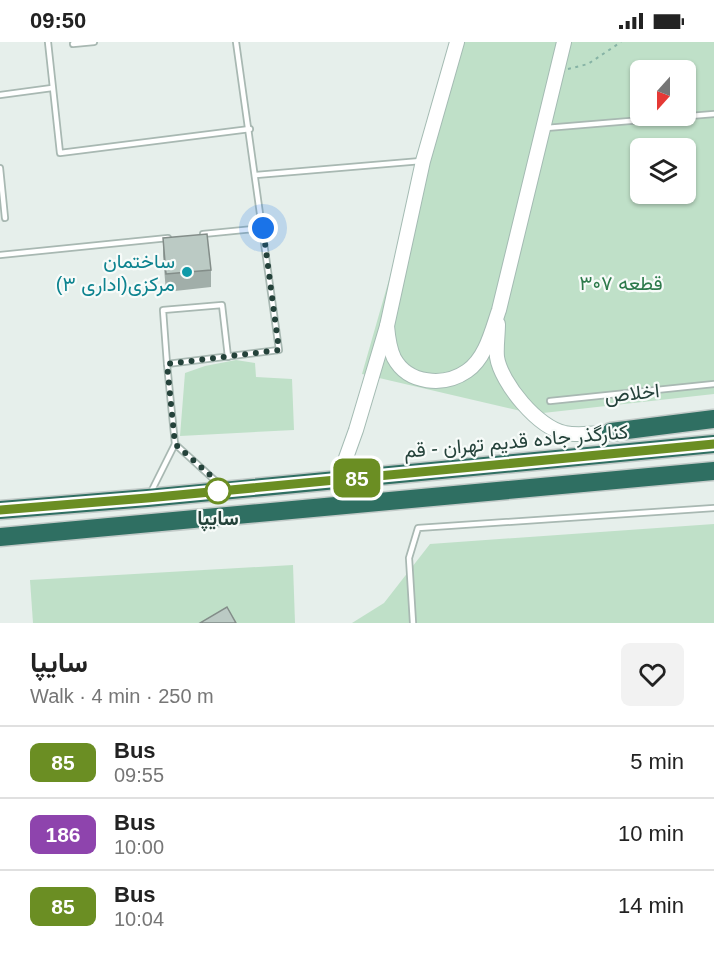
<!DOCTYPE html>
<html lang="en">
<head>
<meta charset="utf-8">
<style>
	:root { --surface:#fff; --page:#f2f2f2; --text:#222; --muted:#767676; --line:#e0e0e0 }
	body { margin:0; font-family:Arial,Vazirmatn,sans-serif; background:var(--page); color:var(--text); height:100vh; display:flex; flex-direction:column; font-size:22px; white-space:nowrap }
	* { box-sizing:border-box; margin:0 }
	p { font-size:20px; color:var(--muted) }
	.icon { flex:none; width:33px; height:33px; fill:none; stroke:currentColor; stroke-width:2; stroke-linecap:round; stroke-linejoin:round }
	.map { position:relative; height:581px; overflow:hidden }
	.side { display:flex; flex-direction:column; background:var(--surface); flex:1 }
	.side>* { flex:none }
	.badge { padding:0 12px; border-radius:9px; font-size:21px; line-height:39px }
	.needle { width:39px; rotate:201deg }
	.controls { position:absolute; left:630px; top:18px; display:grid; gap:12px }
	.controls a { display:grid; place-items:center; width:66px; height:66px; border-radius:9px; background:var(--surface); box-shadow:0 2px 4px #0004; font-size:30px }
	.you { position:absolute; width:30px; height:30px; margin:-15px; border:4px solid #fff; border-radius:50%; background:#1a73e8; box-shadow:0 0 0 9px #1a73e833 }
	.map>.badge { position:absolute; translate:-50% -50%; box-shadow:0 0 0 3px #fff }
	.round { display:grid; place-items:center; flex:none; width:63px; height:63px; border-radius:9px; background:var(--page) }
	.summary { display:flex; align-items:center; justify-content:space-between; height:102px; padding:0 30px }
	h1 { font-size:28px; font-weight:700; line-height:45px }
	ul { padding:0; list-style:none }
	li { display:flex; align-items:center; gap:18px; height:72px; padding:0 30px; border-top:2px solid var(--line) }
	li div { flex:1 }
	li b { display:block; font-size:22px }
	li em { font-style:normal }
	li .badge { min-width:66px; font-weight:700; text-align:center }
	.status { display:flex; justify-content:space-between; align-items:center; height:42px; padding:0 30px; background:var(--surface); direction:ltr }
	.status svg { height:16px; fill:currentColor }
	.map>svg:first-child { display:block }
	.green { fill:#bfe0c8; fill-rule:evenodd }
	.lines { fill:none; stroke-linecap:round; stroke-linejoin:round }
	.lane-casing { stroke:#a8b8b2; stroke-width:8 }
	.secondary-casing { stroke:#a4bbb3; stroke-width:16 }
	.highway-casing { stroke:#c2cac8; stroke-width:21 }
	.path { stroke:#86b3a5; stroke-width:2; stroke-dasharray:3 4.5; stroke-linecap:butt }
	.lane { stroke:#fff; stroke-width:4.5 }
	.secondary { stroke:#fff; stroke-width:14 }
	.highway { stroke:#2f6f62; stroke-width:18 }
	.wall { fill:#a1aea9 }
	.building { fill:#bbcac4; stroke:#838d89; stroke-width:1.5 }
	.line-casing { stroke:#fff; stroke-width:14 }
	.line { stroke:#6b8e23; stroke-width:9 }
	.walk { stroke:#24423a; stroke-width:6; stroke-dasharray:0 10.8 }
	.culture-dot { fill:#0f9aa8; stroke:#f7fbf9; stroke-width:2 }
	.stop-dot { fill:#fff; stroke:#6b8e23; stroke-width:3 }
	.labels { text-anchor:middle; stroke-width:4.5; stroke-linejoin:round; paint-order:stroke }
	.culture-label { font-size:20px; fill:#0d838f; stroke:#f7fbf9; text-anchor:end }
	.park-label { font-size:20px; fill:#2d7a4b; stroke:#f7fbf9 }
	.street-label { font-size:20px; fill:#24423a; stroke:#f7fbf9 }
	.stop-label { font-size:20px; font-weight:bold; fill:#24423a; stroke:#f7fbf9 }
</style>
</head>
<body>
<div class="status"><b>09:50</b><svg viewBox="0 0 49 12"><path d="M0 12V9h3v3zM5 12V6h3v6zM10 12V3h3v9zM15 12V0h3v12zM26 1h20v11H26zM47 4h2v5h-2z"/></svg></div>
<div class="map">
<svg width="714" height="581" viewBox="0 0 714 581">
	<rect width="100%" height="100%" fill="#e6efeb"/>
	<g class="green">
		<path d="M457 0H714V352L534 372 362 332ZM640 28H686V74H640ZM640 106H686V152H640Z"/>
		<path d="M236 318 255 321 256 335 292 337 294 388 180 394 185 331 205 324Z"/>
		<path d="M714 482V581H352L384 561 430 502Z"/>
		<path d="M293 523 295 581H33L30 538Z"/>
	</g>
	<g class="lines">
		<defs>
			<g id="lane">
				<path d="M48 0 60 111 250 87"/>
				<path d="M73 2 94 0"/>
				<path d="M0 53 52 46"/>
				<path d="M546 86 714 72"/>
				<path d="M0 126 5 176"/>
				<path d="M256 133 421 119"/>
				<path d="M203 192 263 186"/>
				<path d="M0 213 168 196"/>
				<path d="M167 322 163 268 222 263 228 315"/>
				<path d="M550 359 714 342"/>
				<path d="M175 402 167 322 279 308 236 0"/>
				<path d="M151 450 175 402 220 443"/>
				<path d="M413 581 409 516 418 486 714 466"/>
			</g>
			<g id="secondary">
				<path d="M498 282C498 293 496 305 497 315 501 341 538 386 565 391 579 394 596 391 611 390"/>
				<path d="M387 284C388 295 389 306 394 316 408 342 444 345 467 329 486 316 492 288 499 268L564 0"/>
				<path d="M338 438 356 388 387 284 423 119 457 0"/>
			</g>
			<g id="highway">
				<path d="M611 390 714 377"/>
				<path d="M0 468 148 456 714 402"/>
				<path d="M0 495 714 429"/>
			</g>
		</defs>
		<use href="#lane" class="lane-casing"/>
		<use href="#secondary" class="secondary-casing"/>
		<use href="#highway" class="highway-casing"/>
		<path class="path" d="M568 27 588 22 621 0"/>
		<use href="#lane" class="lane"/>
		<use href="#secondary" class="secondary"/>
		<use href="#highway" class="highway"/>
	</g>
	<path class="wall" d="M163 196 211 228V245L166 250 163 214Z"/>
	<g class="building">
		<path d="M207 192 211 228 166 232 163 196Z"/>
		<path d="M227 565 236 581H200Z"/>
	</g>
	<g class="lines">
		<defs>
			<path id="line" d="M0 468 147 456 714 402"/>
		</defs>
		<use href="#line" class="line-casing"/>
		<use href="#line" class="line"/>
		<path class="walk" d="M218 449 227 448 175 402 167 322 279 308 263 186"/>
	</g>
	<circle class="culture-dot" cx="187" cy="230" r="6"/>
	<circle class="stop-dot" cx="218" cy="449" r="12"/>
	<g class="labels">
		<g class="culture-label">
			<text x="175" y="226">ساختمان<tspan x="175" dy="23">مرکزی(اداری ۳)</tspan></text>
		</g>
		<g class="park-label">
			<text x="621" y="248">قطعه ۳۰۷</text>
		</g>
		<g class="street-label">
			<text transform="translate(632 351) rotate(-6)" y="7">اخلاص</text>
			<text transform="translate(516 399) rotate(-5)" y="7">کنارگذر جاده قدیم تهران - قم</text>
		</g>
		<g class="stop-label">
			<text x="218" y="483">سایپا</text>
		</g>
	</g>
</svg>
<div class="controls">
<a><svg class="needle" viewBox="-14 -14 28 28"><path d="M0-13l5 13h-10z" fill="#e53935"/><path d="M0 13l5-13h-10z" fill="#767676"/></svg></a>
<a><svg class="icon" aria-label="layers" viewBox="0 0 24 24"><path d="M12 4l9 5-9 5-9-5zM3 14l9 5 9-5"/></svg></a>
</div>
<div class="you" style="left:263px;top:186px"></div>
<b class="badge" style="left:357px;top:436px;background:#6b8e23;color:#fff">85</b>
</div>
<section class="side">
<div class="summary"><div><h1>سایپا</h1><p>Walk · 4 min · 250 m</p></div><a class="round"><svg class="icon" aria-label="heart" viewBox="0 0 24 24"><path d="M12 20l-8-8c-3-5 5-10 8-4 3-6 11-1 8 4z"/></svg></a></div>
<ul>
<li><span class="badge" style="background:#6b8e23;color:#fff">85</span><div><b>Bus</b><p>09:55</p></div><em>5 min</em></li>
<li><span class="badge" style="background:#8e44ad;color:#fff">186</span><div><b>Bus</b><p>10:00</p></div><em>10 min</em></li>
<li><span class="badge" style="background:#6b8e23;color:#fff">85</span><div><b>Bus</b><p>10:04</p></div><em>14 min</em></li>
</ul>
</section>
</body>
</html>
